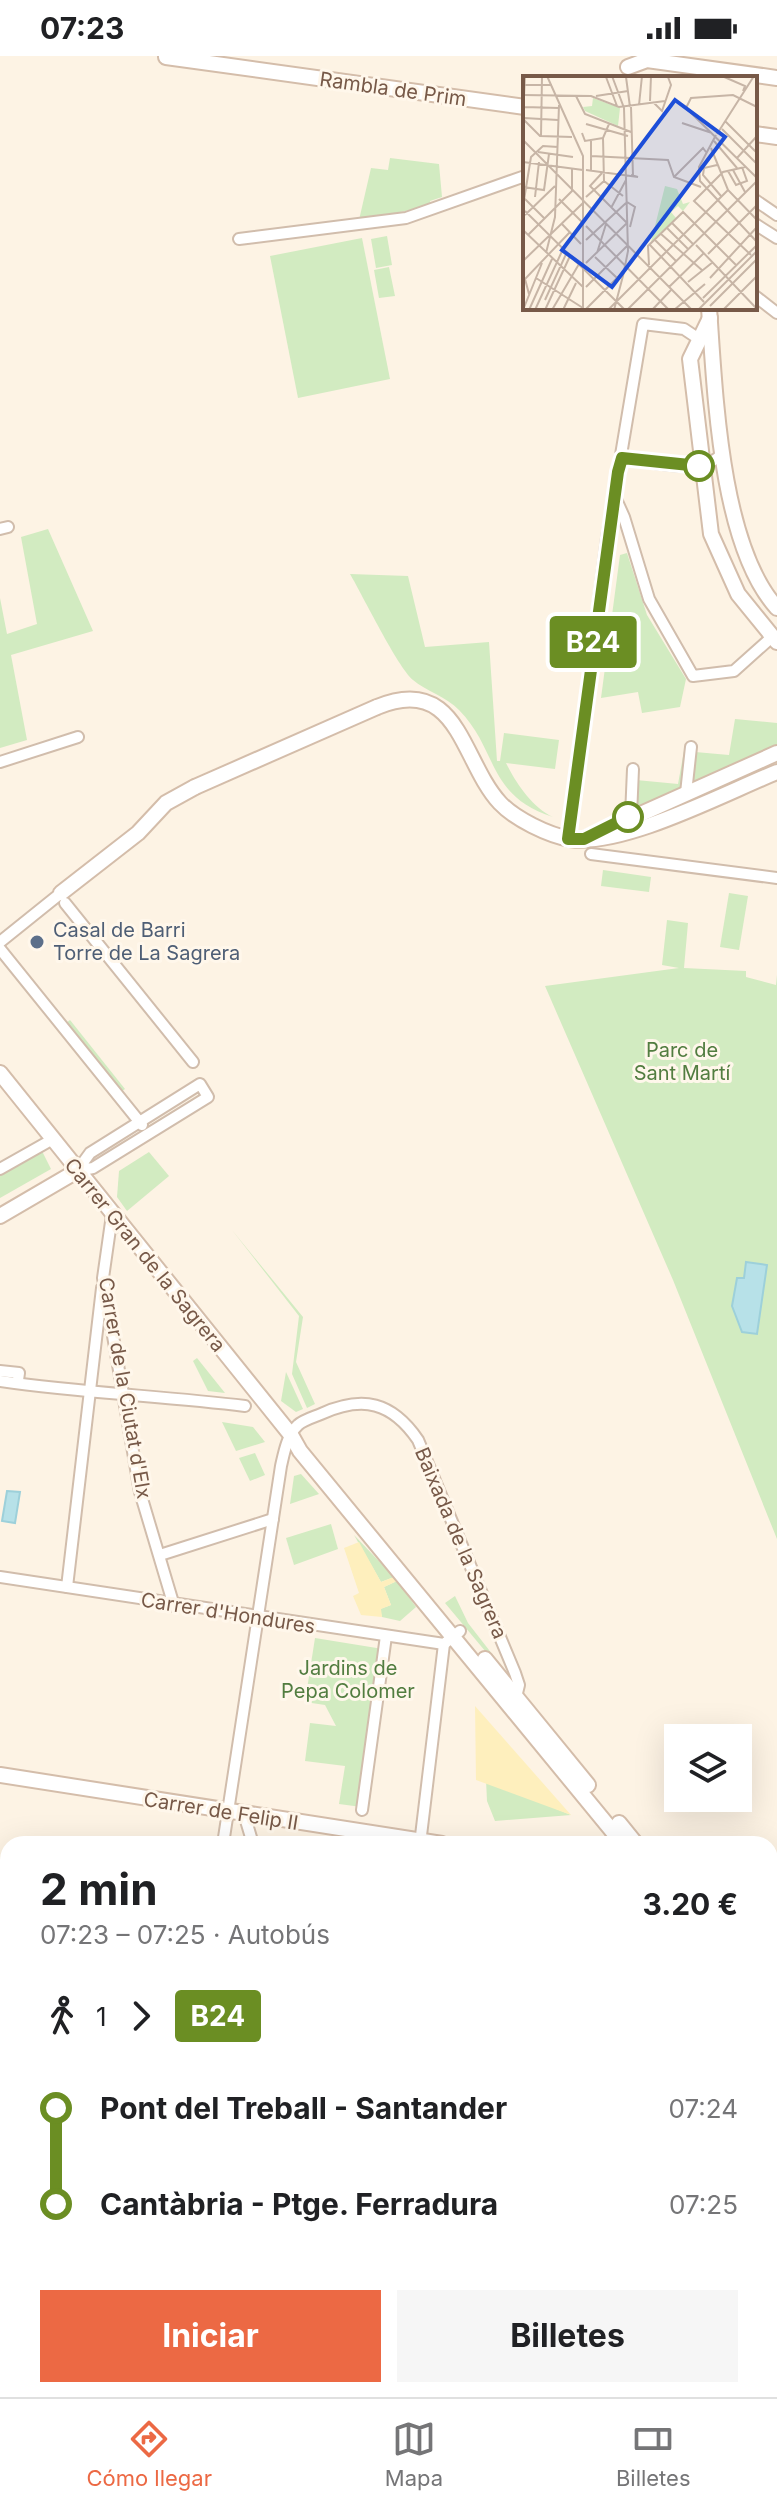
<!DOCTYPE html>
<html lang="es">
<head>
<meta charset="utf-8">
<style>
	:root { --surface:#fff; --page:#f6f6f6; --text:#202124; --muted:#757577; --line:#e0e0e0; --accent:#ec6944 }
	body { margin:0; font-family:Inter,sans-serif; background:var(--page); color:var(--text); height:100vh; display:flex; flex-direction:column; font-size:30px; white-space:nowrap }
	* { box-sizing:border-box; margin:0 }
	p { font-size:26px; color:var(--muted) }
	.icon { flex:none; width:44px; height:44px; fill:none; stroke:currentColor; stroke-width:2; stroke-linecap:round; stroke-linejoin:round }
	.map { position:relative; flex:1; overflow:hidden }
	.side { position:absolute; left:0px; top:1780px; width:778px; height:562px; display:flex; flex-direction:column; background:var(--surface); border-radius:24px 24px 0 0; box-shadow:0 8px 32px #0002 }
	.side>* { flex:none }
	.badge { padding:0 16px; border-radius:6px; font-size:28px; line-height:52px }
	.fabs { position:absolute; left:664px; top:1668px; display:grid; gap:16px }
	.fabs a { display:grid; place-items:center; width:88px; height:88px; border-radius:0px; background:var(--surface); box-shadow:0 8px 32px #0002; font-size:40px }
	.map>.badge { position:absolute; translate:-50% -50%; box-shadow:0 0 0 4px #fff }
	.legs { display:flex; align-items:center; gap:12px; height:88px; padding:0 40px; font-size:26px }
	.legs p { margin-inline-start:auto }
	.headline { display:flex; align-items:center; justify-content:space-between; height:136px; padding:0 40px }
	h1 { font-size:44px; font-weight:700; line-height:60px }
	.cta { display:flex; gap:16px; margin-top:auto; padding:16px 40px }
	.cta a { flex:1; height:92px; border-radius:0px; background:var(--accent); color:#fff; font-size:32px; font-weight:700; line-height:92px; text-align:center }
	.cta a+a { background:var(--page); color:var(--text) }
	ul { padding:0 40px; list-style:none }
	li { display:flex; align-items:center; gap:28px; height:96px; font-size:30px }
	li i { display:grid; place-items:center; width:12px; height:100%; margin:0 10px; background:currentColor }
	li i::after { content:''; width:20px; height:20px; margin:-10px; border:6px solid; border-radius:50%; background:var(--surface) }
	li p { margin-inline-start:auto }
	li:first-child i { background:linear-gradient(#0000 50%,currentColor 0) }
	li:last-child i { background:linear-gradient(currentColor 50%,#0000 0) }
	.status { display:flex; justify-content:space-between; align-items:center; height:56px; padding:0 40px; background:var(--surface); direction:ltr }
	.status svg { height:22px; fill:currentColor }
	.menu { display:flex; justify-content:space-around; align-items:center; height:112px; border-top:2px solid var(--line); background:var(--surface); font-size:22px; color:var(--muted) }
	.menu a { display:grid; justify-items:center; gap:4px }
	.menu .current { color:var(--accent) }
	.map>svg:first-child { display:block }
	.green { fill:#d2ebc1 }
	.sand { fill:#feefbd }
	.water { fill:#b7e1e8; stroke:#9dd0da; stroke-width:2 }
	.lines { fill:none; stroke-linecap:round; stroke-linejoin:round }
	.street-casing { stroke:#d1bdac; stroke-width:14 }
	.secondary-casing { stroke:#d4bdaa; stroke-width:18 }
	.primary-casing { stroke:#d9d1cc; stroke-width:20 }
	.street { stroke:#fff; stroke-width:10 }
	.secondary { stroke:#fff; stroke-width:14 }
	.primary { stroke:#fed99a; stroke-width:16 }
	.secondary-bridge-casing { stroke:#d4bdaa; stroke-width:18; stroke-linecap:butt }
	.secondary-bridge { stroke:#fff; stroke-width:14 }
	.line-1-casing { stroke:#fff; stroke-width:18 }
	.line-1 { stroke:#6b8e23; stroke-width:12 }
	.stop-1-dot { fill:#fff; stroke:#6b8e23; stroke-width:4 }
	.service-dot { fill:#5c6f8a; stroke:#fff7eb; stroke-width:3 }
	.labels { text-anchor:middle; stroke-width:6; stroke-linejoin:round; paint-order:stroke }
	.street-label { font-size:20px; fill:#775948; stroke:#fff7eb }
	.service-label { font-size:20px; fill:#4e5e75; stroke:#fff7eb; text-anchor:start }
	.park-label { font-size:20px; fill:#527d40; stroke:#fff7eb }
	.inset-road { fill:none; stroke:#c7b5a6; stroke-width:2 }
	.view { fill:#1d4ed8; fill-opacity:0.15; stroke:#1d4ed8; stroke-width:4 }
	.inset-edge { fill:none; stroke:#775948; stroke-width:4 }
</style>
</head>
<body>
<div class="status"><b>07:23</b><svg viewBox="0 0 49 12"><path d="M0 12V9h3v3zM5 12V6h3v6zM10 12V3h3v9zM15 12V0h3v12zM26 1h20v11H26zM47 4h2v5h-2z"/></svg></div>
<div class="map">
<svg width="777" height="2341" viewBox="0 0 777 2341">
	<rect width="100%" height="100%" fill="#fdf3e4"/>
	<g class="green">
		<path d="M390 102 439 108 442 141 430 145 431 150 359 164 371 112 388 114Z"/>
		<path d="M387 180 392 209 376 212 371 183Z"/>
		<path d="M362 182 390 323 298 342 270 200Z"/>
		<path d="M389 211 395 240 379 242 374 214Z"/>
		<path d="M48 473 93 575 11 599 27 684 0 692V542L7 578 37 568 21 481Z"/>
		<path d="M627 497 647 559 686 623 680 651 642 657 638 636 601 642 620 499Z"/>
		<path d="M350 518 408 520 425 591 489 586 497 705H500L504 677 559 684 555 713 506 707C516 727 532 751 553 761 486 739 499 695 459 654 447 641 426 635 413 624 397 610 363 540 350 518Z"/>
		<path d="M735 663 777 667V692L631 756 636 724 678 728 684 695 729 699Z"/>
		<path d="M603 814 651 821 649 836 601 830Z"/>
		<path d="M729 837 748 840 739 894 720 891Z"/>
		<path d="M667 864 688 867 684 912 746 915V921L776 929 777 919V1483L673 1224 545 930 679 912 662 909Z"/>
		<path d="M70 964 125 1033 122 1035 66 967Z"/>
		<path d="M41 1093 51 1113 0 1142V1117Z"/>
		<path d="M149 1096 169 1120 127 1155 117 1141 119 1115Z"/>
		<path d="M232 1174 303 1261 296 1306 315 1348 307 1352 292 1318 299 1260Z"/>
		<path d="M197 1302 225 1337 208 1335 193 1305Z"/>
		<path d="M286 1316 303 1353 296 1356 281 1345Z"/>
		<path d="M222 1366 253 1371 265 1386 236 1395Z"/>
		<path d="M255 1397 265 1419 250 1425 239 1402Z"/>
		<path d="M301 1418 319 1438 290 1448 294 1420Z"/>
		<path d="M331 1468 338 1493 294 1509 286 1482Z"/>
		<path d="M354 1479 394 1521 381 1526Z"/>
		<path d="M397 1525 416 1551 400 1565 382 1561 380 1553 391 1549 384 1531Z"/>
		<path d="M455 1540 468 1567 503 1612 501 1614 445 1547Z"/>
		<path d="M315 1582 389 1594 369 1752 339 1748 345 1710 305 1705 310 1667 336 1670 325 1649 305 1646Z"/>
		<path d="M486 1724 571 1759 495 1765 487 1745Z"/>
		<path d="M770 1863 777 1873V1958L770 1961Z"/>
		<path d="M0 1932 8 1942V2102L0 2101Z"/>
	</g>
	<g class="sand">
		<path d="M359 1486 381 1526 394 1521 397 1525 384 1531 391 1549 381 1553 382 1561 361 1559 353 1540 359 1537 344 1492Z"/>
		<path d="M475 1650 571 1759 476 1724Z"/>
	</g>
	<g class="water">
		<path d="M746 1206 767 1209 757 1278 742 1276 732 1250 737 1222H744Z"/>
		<path d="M7 1435 20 1436 15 1467 2 1465Z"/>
	</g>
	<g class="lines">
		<defs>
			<g id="street">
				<path d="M755 144 777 159"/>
				<path d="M755 168 777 182"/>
				<path d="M239 183 406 162 525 120"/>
				<path d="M755 240 777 257"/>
				<path d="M622 402C651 405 702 421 723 397"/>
				<path d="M615 441 624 461 649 543 693 620 734 615 772 581"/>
				<path d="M0 473 8 471"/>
				<path d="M0 706 78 681"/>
				<path d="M686 737 691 691"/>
				<path d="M631 760 633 713"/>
				<path d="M568 783 607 482 643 268 684 273 699 283"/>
				<path d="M591 798 777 822"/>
				<path d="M65 847 193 1006"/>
				<path d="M0 886 61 837"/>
				<path d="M0 893 142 1069"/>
				<path d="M200 1028 208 1041 93 1112 77 1115 90 1097Z"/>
				<path d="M0 1113 53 1083"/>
				<path d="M112 1159 103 1222 140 1436 174 1550"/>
				<path d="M0 1315 19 1317 18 1324"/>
				<path d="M0 1325C81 1337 163 1340 245 1350"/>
				<path d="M160 1499 273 1463"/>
				<path d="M0 1521 444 1588 460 1575"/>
				<path d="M67 1531 102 1232"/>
				<path d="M362 1754 386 1580"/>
				<path d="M244 1758 253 1788"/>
				<path d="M223 1788 281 1410C284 1397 287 1379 298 1369 303 1364 314 1361 321 1358 363 1339 392 1346 418 1384L515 1617 519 1629 516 1641"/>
				<path d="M420 1788 444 1588"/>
				<path d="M0 1917 8 1919"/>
				<path d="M770 2025 777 2026"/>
				<path d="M770 2054 777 2073"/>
				<path d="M0 2116 8 2117"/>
				<path d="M770 2212 777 2219"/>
				<path d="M6 2312 9 2341"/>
				<path d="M66 2334 68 2341"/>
				<path d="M128 2334 130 2341"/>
				<path d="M473 2334 476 2341"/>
				<path d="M543 2341 544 2334"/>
			</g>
			<g id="secondary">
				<path d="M166 1 525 51"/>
				<path d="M628 11 647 4 777 22"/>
				<path d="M755 78 777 81"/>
				<path d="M709 252C715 335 720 489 777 552"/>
				<path d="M710 262 690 303 711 478 738 538 777 586"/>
				<path d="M377 651C459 617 461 705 500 747 515 763 548 779 570 783 623 791 725 737 777 716"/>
				<path d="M585 783 777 697"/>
				<path d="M61 837 138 777 166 747 195 731"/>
				<path d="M0 1017 291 1379 300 1395 623 1788"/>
				<path d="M0 1160 77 1115"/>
				<path d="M485 1603 588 1729"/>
				<path d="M0 1719 442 1788"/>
				<path d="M619 1767 636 1788"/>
				<path d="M770 1827 777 1828"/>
				<path d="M770 2081 773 2093 770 2121"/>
				<path d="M0 2312 8 2313"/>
				<path d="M155 2334 204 2341"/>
				<path d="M740 2341 741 2334"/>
			</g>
			<g id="primary">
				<path d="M0 1850 8 1860"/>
				<path d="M0 1891 8 1902"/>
				<path d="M330 2334 336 2341"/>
				<path d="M363 2334 368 2341"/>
			</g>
		</defs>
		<use href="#street" class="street-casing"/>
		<use href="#secondary" class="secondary-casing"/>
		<use href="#primary" class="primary-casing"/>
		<use href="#street" class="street"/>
		<use href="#secondary" class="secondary"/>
		<use href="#primary" class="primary"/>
		<defs>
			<path id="secondary-bridge" d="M195 731 377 651"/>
		</defs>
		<use href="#secondary-bridge" class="secondary-bridge-casing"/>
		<use href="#secondary-bridge" class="secondary-bridge"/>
	</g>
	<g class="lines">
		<defs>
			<path id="line-1" d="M628 761 584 783H568L618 416 622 402 699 410"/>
		</defs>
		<use href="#line-1" class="line-1-casing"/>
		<use href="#line-1" class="line-1"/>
	</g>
	<g class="stop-1-dot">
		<circle cx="699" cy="410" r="14"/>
		<circle cx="628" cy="761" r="14"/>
	</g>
	<circle class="service-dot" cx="37" cy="886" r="8"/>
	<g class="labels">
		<g class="street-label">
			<text transform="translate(393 33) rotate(8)" y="7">Rambla de Prim</text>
			<text transform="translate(145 1199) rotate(51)" y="7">Carrer Gran de la Sagrera</text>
			<text transform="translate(125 1332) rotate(80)" y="7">Carrer de la Ciutat d'Elx</text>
			<text transform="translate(461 1487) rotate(67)" y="7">Baixada de la Sagrera</text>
			<text transform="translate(228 1557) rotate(9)" y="7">Carrer d'Hondures</text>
			<text transform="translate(221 1755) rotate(9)" y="7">Carrer de Felip II</text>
		</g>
		<g class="service-label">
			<text x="53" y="881">Casal de Barri<tspan x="53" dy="23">Torre de La Sagrera</tspan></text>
		</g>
		<g class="park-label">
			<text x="682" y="1001">Parc de<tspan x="682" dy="23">Sant Martí</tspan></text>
			<text x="348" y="1619">Jardins de<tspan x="348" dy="23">Pepa Colomer</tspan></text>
		</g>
	</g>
	<g transform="translate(523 20)">
		<rect width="234" height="234" fill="#fdf3e4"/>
		<path d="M70 22 97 32 95 50 62 35 60 31 69 30ZM142 110 154 113 160 128 167 126 160 135 155 130 148 136 153 142 128 166Z" fill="#d2ebc1"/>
		<path class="inset-road" d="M24 0 60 80V234M199 0 222 10 220 15M83 1 94 30M103 1 107 31M1 9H29M0 19 68 20 96 31 142 25M53 20 62 38 108 56M73 20 105 15M127 25 128 0M130 26 139 35 148 9 145 1M116 29 119 0M1 31 36 32M108 31 110 100M163 32 168 22 210 19 234 31M163 32 234 102M0 42 2 0M1 42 35 44M0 43 17 60 49 61M202 45 234 77M159 47 189 57M63 48 105 60M199 53 234 88M59 57 62 65 80 62M194 58 231 0M193 59 176 91 177 105 234 166M18 60 19 0M0 64 169 234M191 65 214 92M188 72 205 114 234 144M15 76 50 81M68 80 145 84 151 101 178 111M214 82 234 60M0 86 60 94M194 89 181 92 180 99 198 120M222 91 200 96 171 125 228 179M63 94 115 101 108 99M68 94V64M210 94 222 116M205 95 213 109 224 105 219 91M79 97 67 110 104 147M151 101 180 72 183 76M81 105 100 120M0 111 21 114 26 78M12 121 16 86M63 121 81 105 80 62 86 48M2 123 21 142M36 123 60 147M1 124 8 81 20 70 35 71M104 126 112 131 107 151M88 132 103 104M2 135 102 234M2 139 32 110M38 147 58 168M149 147 171 169M63 150 146 234M144 152 165 173M0 154 60 211M138 158 180 195M5 159 49 115V93M63 164 103 127M132 164 153 185M127 169 181 226M173 169 234 233M23 177 32 141 36 29M74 177 83 148M185 178 234 129M72 181 94 202M0 185 60 127M63 187 104 147M126 189 125 170 160 136 213 189M13 202 60 232M187 202 234 151M165 206 190 186M63 211 105 169M146 211 181 177M6 218 2 203 47 156M180 222 234 169M22 224 44 176M187 230 234 183M0 234 19 187M6 234 29 183M12 234 40 173M22 234 47 180M29 234 56 188M40 234 53 207M62 234 101 195 105 175 101 32 89 0M85 234 205 114M91 234 101 196M104 234 234 105M129 234 149 213M151 234 182 208M175 234 234 175M200 234 234 200"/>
		<path class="view" d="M152 24 202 61 89 211 39 174Z"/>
		<rect width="234" height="234" class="inset-edge"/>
	</g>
</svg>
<div class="fabs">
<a><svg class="icon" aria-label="layers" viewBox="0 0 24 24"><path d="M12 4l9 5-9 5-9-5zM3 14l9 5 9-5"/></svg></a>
</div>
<b class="badge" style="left:593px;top:586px;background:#6b8e23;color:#fff">B24</b>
<section class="side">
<div class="headline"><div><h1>2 min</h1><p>07:23 – 07:25 · Autobús</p></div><b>3.20 €</b></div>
<div class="legs"><svg class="icon" aria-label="walk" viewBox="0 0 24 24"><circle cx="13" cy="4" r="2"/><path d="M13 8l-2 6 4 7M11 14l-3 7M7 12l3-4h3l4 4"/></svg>1<svg class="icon" aria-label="forward" viewBox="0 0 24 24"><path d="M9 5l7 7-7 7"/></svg><b class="badge" style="background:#6b8e23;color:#fff">B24</b></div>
<ul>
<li><i style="color:#6b8e23"></i><b>Pont del Treball - Santander</b><p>07:24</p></li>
<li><i style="color:#6b8e23"></i><b>Cantàbria - Ptge. Ferradura</b><p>07:25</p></li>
</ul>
<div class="cta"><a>Iniciar</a><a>Billetes</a></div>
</section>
</div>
<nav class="menu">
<a class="current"><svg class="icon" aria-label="directions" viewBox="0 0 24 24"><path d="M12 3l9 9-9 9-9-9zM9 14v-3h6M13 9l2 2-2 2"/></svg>Cómo llegar</a>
<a><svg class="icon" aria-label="map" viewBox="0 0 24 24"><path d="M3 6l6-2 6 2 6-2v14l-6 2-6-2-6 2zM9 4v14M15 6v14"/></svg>Mapa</a>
<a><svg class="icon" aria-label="tickets" viewBox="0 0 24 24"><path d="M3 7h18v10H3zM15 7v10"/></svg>Billetes</a>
</nav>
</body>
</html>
